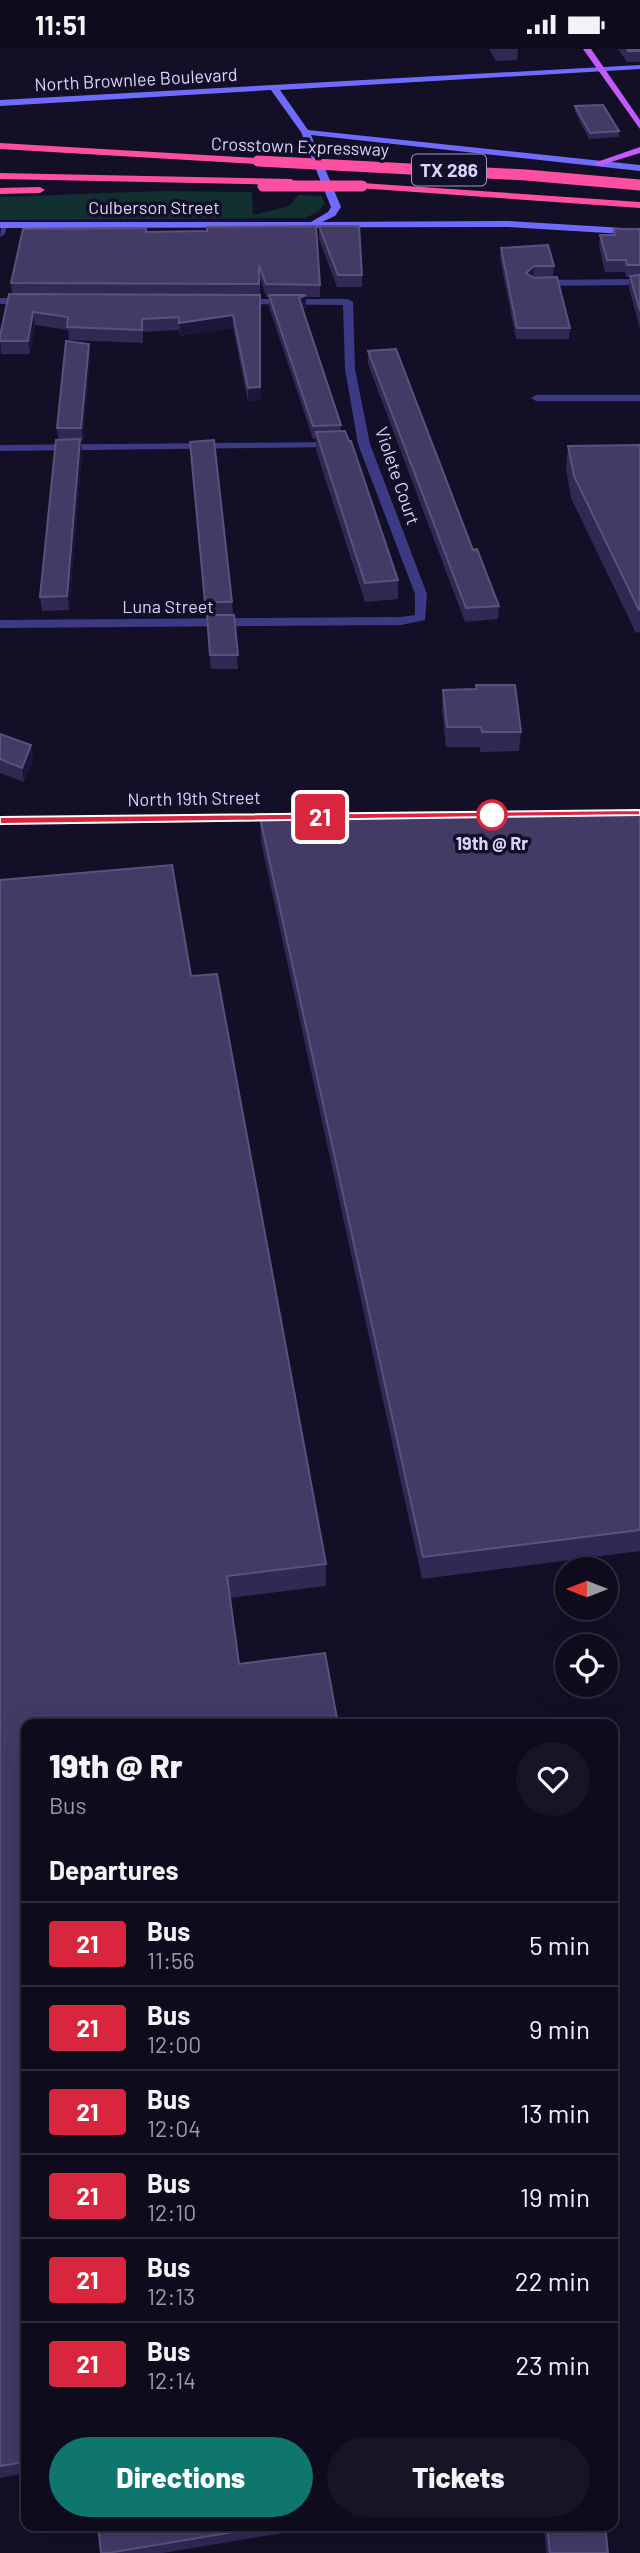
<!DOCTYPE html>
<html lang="en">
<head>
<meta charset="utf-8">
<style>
	:root { --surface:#0e0b1c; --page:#171425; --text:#f1f3f6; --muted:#9b9ba3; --line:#2e2b3b; --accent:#0f766e }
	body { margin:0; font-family:Barlow,sans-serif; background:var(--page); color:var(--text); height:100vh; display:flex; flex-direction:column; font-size:26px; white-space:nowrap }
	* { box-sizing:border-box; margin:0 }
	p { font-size:23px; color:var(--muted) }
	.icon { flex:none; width:38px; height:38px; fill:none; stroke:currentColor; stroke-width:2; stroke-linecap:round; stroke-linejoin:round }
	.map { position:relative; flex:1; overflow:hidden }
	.drawer { position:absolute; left:21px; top:1670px; width:597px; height:812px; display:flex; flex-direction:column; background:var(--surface); border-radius:14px; box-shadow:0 7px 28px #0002,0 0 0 2px var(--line) }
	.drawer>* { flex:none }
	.badge { padding:0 14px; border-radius:5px; font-size:24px; line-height:46px }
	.needle { width:46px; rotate:270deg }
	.tools { position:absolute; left:555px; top:1508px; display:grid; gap:14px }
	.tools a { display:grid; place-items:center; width:63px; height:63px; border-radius:50%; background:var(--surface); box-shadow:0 7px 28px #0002,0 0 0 2px var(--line); font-size:35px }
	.map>.badge { position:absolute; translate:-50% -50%; box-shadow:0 0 0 4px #fff }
	h2 { padding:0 28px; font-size:26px; line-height:63px }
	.round { display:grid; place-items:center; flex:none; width:74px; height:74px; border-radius:37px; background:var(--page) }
	.head { display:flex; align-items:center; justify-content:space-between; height:119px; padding:0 28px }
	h1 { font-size:33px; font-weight:800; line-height:52px }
	.primary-button { display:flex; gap:14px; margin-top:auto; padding:14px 28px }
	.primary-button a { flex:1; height:80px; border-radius:42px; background:var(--accent); color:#fff; font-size:28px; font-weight:800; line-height:80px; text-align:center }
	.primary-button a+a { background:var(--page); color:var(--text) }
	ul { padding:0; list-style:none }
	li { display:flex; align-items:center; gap:21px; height:84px; padding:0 28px; border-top:2px solid var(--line) }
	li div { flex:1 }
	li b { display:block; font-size:26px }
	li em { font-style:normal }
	li .badge { min-width:77px; font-weight:700; text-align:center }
	.status { display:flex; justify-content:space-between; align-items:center; height:49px; padding:0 35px; background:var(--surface); direction:ltr }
	.status svg { height:19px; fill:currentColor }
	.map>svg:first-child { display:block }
	.green { fill:#12302f }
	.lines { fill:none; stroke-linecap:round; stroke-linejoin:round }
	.street { fill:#3d3a85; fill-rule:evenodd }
	.secondary { fill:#6f6bff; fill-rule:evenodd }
	.primary { fill:#c25bff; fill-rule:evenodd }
	.highway { fill:#ff4fa3; fill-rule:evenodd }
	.highway-bridge { stroke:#ff4fa3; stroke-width:11 }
	.wall { fill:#312854 }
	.shaded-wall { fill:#1d163a }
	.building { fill:#433a66; stroke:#5a527e; stroke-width:2 }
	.line { fill:#d7263d; stroke:#fff; stroke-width:2 }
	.stop-dot { fill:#fff; stroke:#d7263d; stroke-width:3.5 }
	.labels { text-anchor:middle; stroke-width:7; stroke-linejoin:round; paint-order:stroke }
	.far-street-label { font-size:18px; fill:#d9d4ff; stroke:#130f26 }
	.far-stop-label { font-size:18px; font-weight:bold; fill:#d9d4ff; stroke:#130f26 }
	.shield { fill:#130f26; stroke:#9e99be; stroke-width:2 }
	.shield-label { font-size:19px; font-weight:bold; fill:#d9d4ff }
</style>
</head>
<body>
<div class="status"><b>11:51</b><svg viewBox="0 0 49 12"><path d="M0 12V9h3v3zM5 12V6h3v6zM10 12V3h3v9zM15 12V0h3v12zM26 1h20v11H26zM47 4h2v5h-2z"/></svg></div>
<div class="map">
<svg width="640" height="2504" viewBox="0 0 640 2504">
	<rect width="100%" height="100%" fill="#130f26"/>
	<path class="green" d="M161 142 252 143 253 166 289 157 298 146 321 147 325 154 318 163 305 169 0 171V148Z"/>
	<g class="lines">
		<g class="street">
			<path d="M2 173 7 176 5 185 0 188Z"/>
			<path d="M640 230V236L536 237 531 234 536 231Z"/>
			<path d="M0 249H32L37 252 32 255H0Z"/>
			<path d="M238 250H348L353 253 355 320 370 395 427 545 425 571 401 576 0 579V571L401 568 415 566V545L358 395 345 320 343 256 234 255 233 253Z"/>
			<path d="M640 346V352H536L531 349 536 346Z"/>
			<path d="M344 393V397L340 398 0 402V396Z"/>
			<path d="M350 764 355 765V771L0 776V768Z"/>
		</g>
		<path class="secondary" d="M640 16V20L280 41 308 81 640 116V122L311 86 341 158 335 167 322 173 508 172 640 180V186L508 178 0 179V173H311L328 163 331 158 301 83 271 41 0 57V51Z"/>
		<g class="primary">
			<path d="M583 0H591L640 71V80Z"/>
			<path d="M640 98V104L598 117 594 114Z"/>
		</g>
		<g class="highway">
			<path d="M0 94 258 109 263 112 258 115 0 100Z"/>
			<path d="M0 124 291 130 296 133 291 136 0 130Z"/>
			<path d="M362 134 640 153V159L358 139 357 137Z"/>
			<path d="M0 139 40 138 45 141 40 144 0 145Z"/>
		</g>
		<g class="highway-bridge">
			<path d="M258 112 526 126 640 136"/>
			<path d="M263 137H362"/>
		</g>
	</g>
	<g class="wall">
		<path d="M489 0H518L517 11 496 12Z"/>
		<path d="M618 0H640V13H627Z"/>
		<path d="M575 57 619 82V88L589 90 575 63Z"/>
		<path d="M319 177 362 226V238H337L319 190Z"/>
		<path d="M614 180H640V280L629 239 630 228H626L625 223H605L599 197 600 186H613Z"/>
		<path d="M147 183 320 236V248H306V259L303 260 341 376V382L398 531V550L365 553 316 401V390H313L269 258V248H266L260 229 261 351 248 353 233 279 180 287 179 281 143 283V294L69 291 68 281 35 276 30 305H1L0 287 12 245 11 234Z"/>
		<path d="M501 199 554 217 553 228 570 279 569 290H516L500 209Z"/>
		<path d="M368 302 473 501 499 557 498 570 465 573 368 315Z"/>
		<path d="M90 308 83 392H81L82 404 69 561 42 562 40 548 58 391 57 379Z"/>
		<path d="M190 393 232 553 238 620H211Z"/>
		<path d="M640 396V583L636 584 571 449 566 419 568 397Z"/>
		<path d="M476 636 521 683 519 702 480 703V698H446L442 660 443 641 476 640Z"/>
		<path d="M0 685 31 696 33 711 24 733 0 724Z"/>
		<path d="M640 763V1502L422 1530 261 793 260 769Z"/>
		<path d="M0 831 191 927 326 1515V1537L230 1549 26 1675V2424L0 2429Z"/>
		<path d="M98 2476H331L163 2504H101Z"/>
		<path d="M544 2476H605L608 2504H546Z"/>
	</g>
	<g class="shaded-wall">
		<path d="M534 217 533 228 526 224Z"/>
		<path d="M260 246 261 351 248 353V339Z"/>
		<path d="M306 246V259L299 261V249Z"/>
		<path d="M33 263 35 276 30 305 28 292Z"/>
		<path d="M233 266V279L180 287 179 274Z"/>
		<path d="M89 295 90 308 83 392 81 379Z"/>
		<path d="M80 390 82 404 69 561 67 547Z"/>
		<path d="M31 696 33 711 24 733 22 719Z"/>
	</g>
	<g class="building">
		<path d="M627 0H640V2H628Z"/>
		<path d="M603 56 619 82 590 84 575 57Z"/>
		<path d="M316 177 320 236 266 235 259 216V235L11 234 23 180 146 179V183L207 182V178Z"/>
		<path d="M319 177H359L362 226H338Z"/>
		<path d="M614 180H640V216H627L626 211H607L600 186H615Z"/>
		<path d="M548 196 554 217H534L526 224 534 229 557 228 570 279H517L501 199Z"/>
		<path d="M640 226V262L630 227Z"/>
		<path d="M9 245 260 246V338L248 339 233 266 179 274V268L142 270V281L67 278 68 268 33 263 28 292H0V287Z"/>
		<path d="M269 246H306L299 249 341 376 313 377Z"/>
		<path d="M66 292 89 295 81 379H57Z"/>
		<path d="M396 300 473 501 477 500 499 557 466 559 368 302Z"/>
		<path d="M345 382 349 392H351L398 531 365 534 316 383Z"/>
		<path d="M80 390 67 547 40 548 56 391Z"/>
		<path d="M214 391 232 553H205L190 393Z"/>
		<path d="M640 396V561H639L574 427 568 397Z"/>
		<path d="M207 566H234L238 606H210Z"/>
		<path d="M476 636H515L521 683H482L481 678H447L443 641 477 640Z"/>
		<path d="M0 685 31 696 22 719 0 710Z"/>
		<path d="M640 763V1481L423 1508 260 769Z"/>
		<path d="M172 816 191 927 217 925 326 1515 227 1527 239 1615 325 1604 338 1675H26V2413L0 2417V831Z"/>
		<path d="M98 2476H276L108 2504H101Z"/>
		<path d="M547 2476H605L608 2504H550Z"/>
	</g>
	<path class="line" d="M640 761V766L0 775V768Z"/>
	<circle class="stop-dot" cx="492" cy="766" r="14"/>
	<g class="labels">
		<g class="far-street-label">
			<text transform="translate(136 31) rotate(-3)" y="6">North Brownlee Boulevard</text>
			<text transform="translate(300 98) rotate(2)" y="6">Crosstown Expressway</text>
			<text x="154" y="165">Culberson Street</text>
			<text transform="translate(397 427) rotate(71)" y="6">Violete Court</text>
			<text x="168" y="564">Luna Street</text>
			<text transform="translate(194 750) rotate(-1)" y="6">North 19th Street</text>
		</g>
		<g class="far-stop-label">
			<text x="492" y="801">19th @ Rr</text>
		</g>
		<rect class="shield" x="412" y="105.5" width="74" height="31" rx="5"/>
		<g class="shield-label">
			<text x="449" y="128">TX 286</text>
		</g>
	</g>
</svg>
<div class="tools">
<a><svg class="needle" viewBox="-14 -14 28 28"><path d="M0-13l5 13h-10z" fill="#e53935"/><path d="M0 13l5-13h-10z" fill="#9b9ba3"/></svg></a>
<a><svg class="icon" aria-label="locate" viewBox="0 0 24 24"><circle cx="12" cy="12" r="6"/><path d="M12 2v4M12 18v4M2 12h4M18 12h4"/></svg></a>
</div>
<b class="badge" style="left:320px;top:768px;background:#d7263d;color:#fff">21</b>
<section class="drawer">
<div class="head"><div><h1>19th @ Rr</h1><p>Bus</p></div><a class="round"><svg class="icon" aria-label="heart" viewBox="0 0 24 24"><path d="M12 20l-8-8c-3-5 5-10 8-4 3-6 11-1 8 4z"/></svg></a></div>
<h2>Departures</h2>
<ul>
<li><span class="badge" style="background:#d7263d;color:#fff">21</span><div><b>Bus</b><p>11:56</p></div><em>5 min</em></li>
<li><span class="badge" style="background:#d7263d;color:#fff">21</span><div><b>Bus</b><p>12:00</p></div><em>9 min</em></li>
<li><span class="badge" style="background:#d7263d;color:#fff">21</span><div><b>Bus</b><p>12:04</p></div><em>13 min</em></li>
<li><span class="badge" style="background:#d7263d;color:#fff">21</span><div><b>Bus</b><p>12:10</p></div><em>19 min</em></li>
<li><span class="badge" style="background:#d7263d;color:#fff">21</span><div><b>Bus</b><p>12:13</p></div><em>22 min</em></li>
<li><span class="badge" style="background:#d7263d;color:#fff">21</span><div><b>Bus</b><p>12:14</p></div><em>23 min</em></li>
</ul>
<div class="primary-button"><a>Directions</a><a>Tickets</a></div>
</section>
</div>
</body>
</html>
